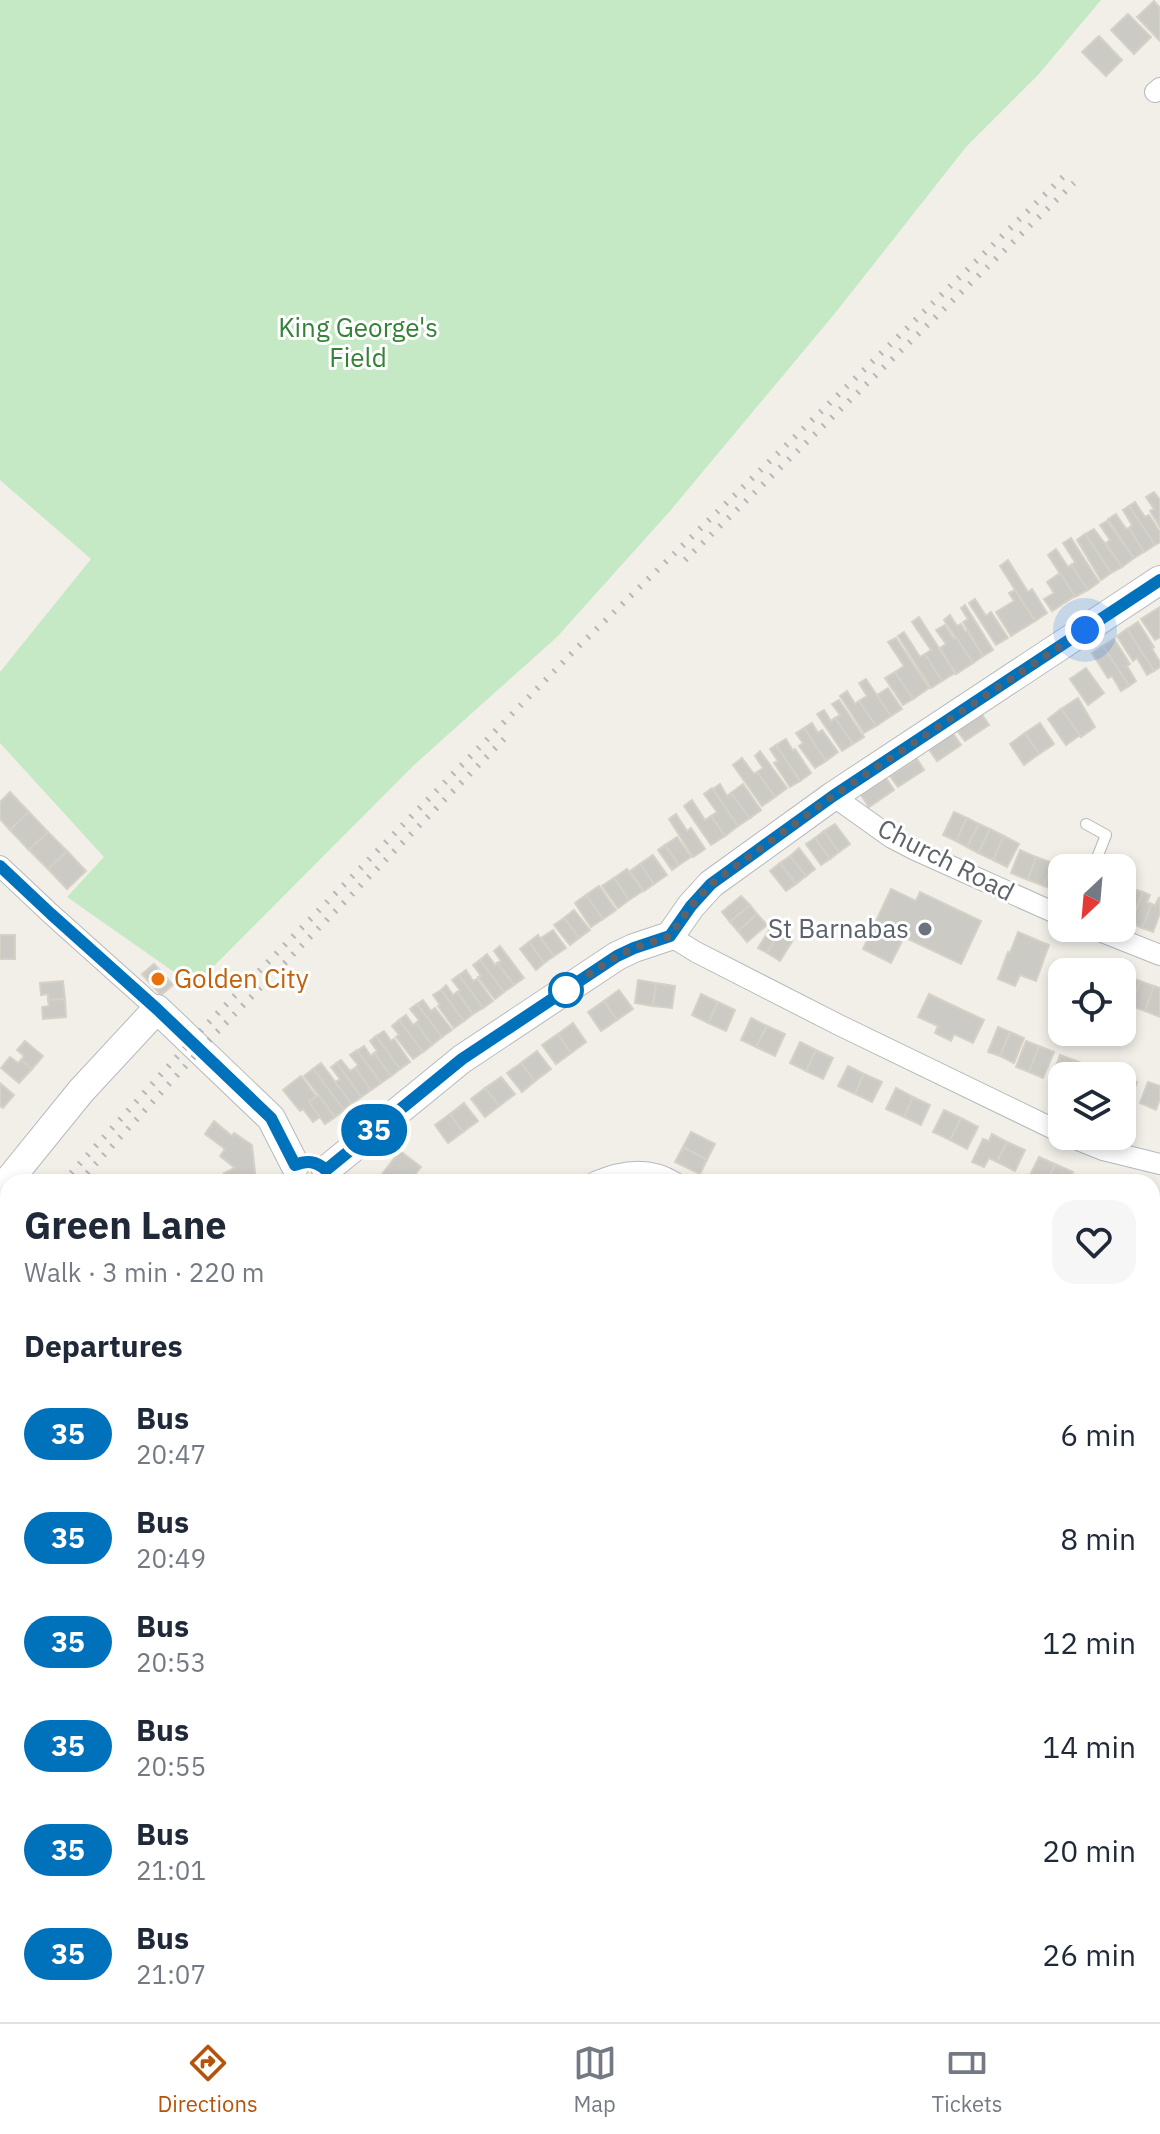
<!DOCTYPE html>
<html lang="en">
<head>
<meta charset="utf-8">
<style>
	:root { --surface:#fff; --page:#f6f6f7; --text:#1f2937; --muted:#747a83; --line:#e0e1e3; --accent:#b45309 }
	body { margin:0; font-family:"IBM Plex Sans",sans-serif; background:var(--page); color:var(--text); height:100vh; display:flex; flex-direction:column; font-size:30px; white-space:nowrap }
	* { box-sizing:border-box; margin:0 }
	p { font-size:26px; color:var(--muted) }
	.icon { flex:none; width:44px; height:44px; fill:none; stroke:currentColor; stroke-width:2; stroke-linecap:round; stroke-linejoin:round }
	.map { position:relative; flex:1; overflow:hidden }
	.details { position:absolute; left:0px; top:1174px; width:1160px; height:848px; display:flex; flex-direction:column; background:var(--surface); border-radius:24px 24px 0 0; box-shadow:0 4px 12px #0003 }
	.details>* { flex:none }
	.badge { padding:0 16px; border-radius:26px; font-size:28px; line-height:52px }
	.needle { width:52px; rotate:206deg }
	.fabs { position:absolute; left:1048px; top:854px; display:grid; gap:16px }
	.fabs a { display:grid; place-items:center; width:88px; height:88px; border-radius:16px; background:var(--surface); box-shadow:0 4px 12px #0003; font-size:40px }
	.you { position:absolute; width:40px; height:40px; margin:-20px; border:6px solid #fff; border-radius:50%; background:#1a73e8; box-shadow:0 0 0 12px #1a73e833 }
	.map>.badge { position:absolute; translate:-50% -50%; box-shadow:0 0 0 4px #fff }
	h2 { padding:0 24px; font-size:30px; line-height:72px }
	.round { display:grid; place-items:center; flex:none; width:84px; height:84px; border-radius:24px; background:var(--page) }
	.summary { display:flex; align-items:center; justify-content:space-between; height:136px; padding:0 24px }
	h1 { font-size:38px; font-weight:700; line-height:60px }
	ul { padding:0; list-style:none }
	li { display:flex; align-items:center; gap:24px; height:104px; padding:0 24px }
	li div { flex:1 }
	li b { display:block; font-size:30px }
	li em { font-style:normal }
	li .badge { min-width:88px; font-weight:700; text-align:center }
	.dock { display:flex; justify-content:space-around; align-items:center; height:112px; border-top:2px solid var(--line); background:var(--surface); font-size:22px; color:var(--muted) }
	.dock a { display:grid; justify-items:center; gap:4px }
	.dock .on { color:var(--accent) }
	.map>svg:first-child { display:block }
	.green { fill:#c5e8c5 }
	.building { fill:#cccac5; stroke:#d6d1c6; stroke-width:2 }
	.lines { fill:none; stroke-linecap:round; stroke-linejoin:round }
	.lane-casing { stroke:#b5b8bc; stroke-width:12 }
	.street-casing { stroke:#b5b8bc; stroke-width:22 }
	.secondary-casing { stroke:#b6babf; stroke-width:30 }
	.lane { stroke:#fff; stroke-width:10 }
	.street { stroke:#fff; stroke-width:20 }
	.secondary { stroke:#fff; stroke-width:28 }
	.rail { stroke:#b6b7b8; stroke-width:6; stroke-dasharray:2 10; stroke-linecap:butt }
	.line-casing { stroke:#fff; stroke-width:18 }
	.line { stroke:#0072bc; stroke-width:12 }
	.walk { stroke:#5f6368; stroke-width:8; stroke-dasharray:0 14.4 }
	.worship-dot { fill:#6b7280; stroke:#fff; stroke-width:3 }
	.food-dot { fill:#e8710a; stroke:#fff; stroke-width:3 }
	.stop-dot { fill:#fff; stroke:#0072bc; stroke-width:4 }
	.labels { text-anchor:middle; stroke-width:6; stroke-linejoin:round; paint-order:stroke }
	.park-label { font-size:26px; fill:#348238; stroke:#fff }
	.street-label { font-size:26px; fill:#5f6368; stroke:#fff }
	.worship-label { font-size:26px; fill:#5b616d; stroke:#fff; text-anchor:end }
	.food-label { font-size:26px; fill:#c56008; stroke:#fff; text-anchor:start }
</style>
</head>
<body>
<div class="map">
<svg width="1160" height="2022" viewBox="0 0 1160 2022">
	<rect width="100%" height="100%" fill="#f1efe8"/>
	<g class="green">
		<path d="M0 0H1101L1038 75 966 147 836 312 670 511 557 637 414 765 194 986 67 897 104 857 0 743V672L91 559 0 480Z"/>
		<path d="M1152 1564H1160V2022H0V1701L8 1687V2014H1152Z"/>
	</g>
	<g class="building">
		<path d="M1154 1 1160 8V41L1137 17Z"/>
		<path d="M1128 14 1151 37 1134 54 1111 30Z"/>
		<path d="M1099 36 1122 60 1106 76 1082 52Z"/>
		<path d="M1154 492 1160 500V527L1150 511 1154 509 1146 497Z"/>
		<path d="M1135 502 1145 517 1149 515 1160 532V542L1155 545 1129 506Z"/>
		<path d="M1129 506 1155 545 1144 552 1129 528 1132 525 1123 510Z"/>
		<path d="M1116 514 1126 529 1129 528 1144 552 1134 558 1108 519Z"/>
		<path d="M1107 521 1134 558 1122 567 1106 543 1110 540 1100 525Z"/>
		<path d="M1094 529 1122 567 1111 573 1085 534Z"/>
		<path d="M1085 534 1111 573 1101 580 1077 540Z"/>
		<path d="M1071 538 1099 582 1088 590 1071 565 1075 562 1063 543Z"/>
		<path d="M1056 549 1068 567 1071 565 1088 590 1075 597 1048 555Z"/>
		<path d="M1008 560 1028 592 1032 589 1047 613 1035 621 1000 566Z"/>
		<path d="M1060 573 1075 596 1052 611 1044 599 1054 593 1047 582Z"/>
		<path d="M1015 590 1035 621 1011 636 996 612 1014 601 1009 593Z"/>
		<path d="M975 599 986 616 991 612 1008 638 996 645 969 603Z"/>
		<path d="M965 605 993 650 983 656 963 622 968 619 961 608Z"/>
		<path d="M1160 607V637L1155 640 1141 619Z"/>
		<path d="M950 615 957 626 961 624 965 631H967L983 656 973 663 944 620Z"/>
		<path d="M919 617 955 673 942 681 925 654 931 650 912 622Z"/>
		<path d="M1138 622 1154 647 1152 649 1160 662V667L1154 671 1127 629Z"/>
		<path d="M945 625 954 639 956 637 973 663 956 674 940 648 946 644 936 630Z"/>
		<path d="M1127 629 1154 671 1147 675 1137 658 1133 661 1117 636Z"/>
		<path d="M904 632 920 657 925 654 942 681 931 688 898 636Z"/>
		<path d="M896 638 929 688 913 699 895 672 904 666 888 642Z"/>
		<path d="M1114 639 1130 664 1127 666 1136 681 1129 686 1103 646Z"/>
		<path d="M1103 646 1129 686 1121 691 1112 676 1108 678 1092 653Z"/>
		<path d="M1086 668 1104 693 1088 705 1070 679Z"/>
		<path d="M895 672 913 699 903 705 885 678Z"/>
		<path d="M866 679 891 716 876 726 859 701 867 696 859 683Z"/>
		<path d="M888 688 902 709 891 716 877 695Z"/>
		<path d="M847 691 855 704 859 701 876 726 864 733 840 696Z"/>
		<path d="M1078 698 1095 727 1081 737 1061 709Z"/>
		<path d="M839 700 864 737 853 744 835 718 840 715 832 704Z"/>
		<path d="M1061 709 1080 735 1066 745 1048 719Z"/>
		<path d="M824 710 831 721 835 718 853 744 842 751 817 714Z"/>
		<path d="M981 713 989 725 965 741 956 729Z"/>
		<path d="M812 723 818 733 822 730 838 752 826 761 804 728Z"/>
		<path d="M1040 723 1054 744 1039 754 1025 733Z"/>
		<path d="M804 728 826 761 815 768 799 746 803 743 796 733Z"/>
		<path d="M952 732 961 745 937 761 928 748Z"/>
		<path d="M1025 733 1039 754 1024 765 1010 744Z"/>
		<path d="M786 739 793 751 795 749 811 773 800 781 776 745Z"/>
		<path d="M776 745 800 781 790 787 774 763 778 761 770 749Z"/>
		<path d="M760 751 787 788 775 797 757 772 763 768 755 756Z"/>
		<path d="M742 758 754 774 757 772 775 797 762 806 733 765Z"/>
		<path d="M917 759 924 770 898 787 890 776Z"/>
		<path d="M886 778 894 790 869 807 861 795Z"/>
		<path d="M720 784 727 796 731 793 750 818 738 826 713 789Z"/>
		<path d="M743 784 761 810 750 818 731 793Z"/>
		<path d="M712 788 738 826 725 836 711 816 717 812 704 794Z"/>
		<path d="M10 792 29 812 10 830 0 819V802Z"/>
		<path d="M692 800 705 820 711 816 725 836 711 845 684 806Z"/>
		<path d="M29 812 48 832 29 850 10 830Z"/>
		<path d="M954 812 967 818 956 841 943 835Z"/>
		<path d="M676 814 687 831 691 828 705 849 693 857 669 819Z"/>
		<path d="M967 818 979 824 967 847 956 841Z"/>
		<path d="M835 824 850 844 839 852 824 831Z"/>
		<path d="M979 824 990 829 978 853 967 847Z"/>
		<path d="M990 829 1004 836 993 860 978 853Z"/>
		<path d="M824 831 839 852 830 859 815 838Z"/>
		<path d="M48 832 67 851 48 869 29 850Z"/>
		<path d="M1004 836 1019 844 1007 867 993 860Z"/>
		<path d="M677 837 691 857 679 865 665 845Z"/>
		<path d="M815 838 830 859 821 865 806 844Z"/>
		<path d="M665 845 679 865 672 870 658 850Z"/>
		<path d="M799 848 815 869 806 876 790 856Z"/>
		<path d="M1020 850 1036 857 1028 880 1011 873Z"/>
		<path d="M67 851 86 871 67 889 48 869Z"/>
		<path d="M653 855 667 875 654 884 640 864Z"/>
		<path d="M790 856 806 876 796 884 780 863Z"/>
		<path d="M1036 857 1053 863 1044 886 1028 880Z"/>
		<path d="M780 863 796 884 786 891 770 871Z"/>
		<path d="M1053 863 1066 868H1062L1061 892 1044 886Z"/>
		<path d="M640 864 654 884 644 891 630 871Z"/>
		<path d="M627 869 643 891 629 900 614 878Z"/>
		<path d="M614 878 629 900 618 908 602 886Z"/>
		<path d="M599 886 616 910 603 919 586 895Z"/>
		<path d="M891 889 916 901 920 892 981 921 961 964 904 937 891 963 863 949Z"/>
		<path d="M1136 890 1143 892 1131 923 1122 920V913L1129 896 1133 897Z"/>
		<path d="M1143 892 1150 895 1147 902 1152 904 1142 928 1131 923Z"/>
		<path d="M586 895 603 919 591 927 575 903Z"/>
		<path d="M741 896 750 905 730 922 722 912Z"/>
		<path d="M1159 897 1160 913 1153 932 1142 928 1152 904 1155 906Z"/>
		<path d="M750 905 757 914 738 931 730 922Z"/>
		<path d="M574 910 590 930 579 938 564 918Z"/>
		<path d="M757 914 767 925 747 942 738 931Z"/>
		<path d="M564 918 579 938 570 945 554 925Z"/>
		<path d="M771 927 780 932 767 953 758 948Z"/>
		<path d="M553 930 566 948 554 956 541 938Z"/>
		<path d="M780 932 793 940 780 961 767 953Z"/>
		<path d="M1018 932 1049 945 1036 981 1020 975 1015 986 998 979 1008 952 1010 953Z"/>
		<rect x="0" y="935" width="15" height="24"/>
		<path d="M538 935 554 956 544 963 529 942Z"/>
		<path d="M529 942 544 963 536 970 520 949Z"/>
		<path d="M500 946 524 978 514 985 497 963 501 961 494 951Z"/>
		<path d="M487 954 495 965 497 963 514 985 504 992 480 960Z"/>
		<path d="M480 960 504 992 495 999 478 977 481 976 473 965Z"/>
		<path d="M154 964 173 985 161 995 142 974Z"/>
		<path d="M466 970 473 981 477 979 493 1001 483 1008 459 975Z"/>
		<path d="M459 975 483 1008 473 1014 457 992 460 990 452 980Z"/>
		<path d="M1126 976 1140 981 1131 1006 1122 1003V987Z"/>
		<path d="M638 980 656 983 653 1006 635 1003Z"/>
		<path d="M63 981 65 999 48 1000V994L41 995 40 983Z"/>
		<path d="M1140 981 1154 986 1145 1011 1131 1006Z"/>
		<path d="M656 983 675 986 672 1008 653 1006Z"/>
		<path d="M446 985 453 995 457 992 473 1014 464 1021 441 990Z"/>
		<path d="M1154 986 1160 988V1017L1145 1011Z"/>
		<path d="M441 990 464 1021 454 1028 438 1006 440 1005 433 995Z"/>
		<path d="M619 990 633 1009 617 1020 604 1001Z"/>
		<path d="M701 994 718 1002 708 1023 692 1015Z"/>
		<path d="M929 994 984 1020 973 1043 954 1034 951 1041 935 1033 938 1026 918 1017Z"/>
		<path d="M65 999 66 1017 43 1019 42 1007 49 1006 48 1000Z"/>
		<path d="M423 1000 431 1011 435 1008 452 1030 442 1037 417 1004Z"/>
		<path d="M604 1001 617 1020 601 1031 588 1012Z"/>
		<path d="M718 1002 735 1010 726 1031 708 1023Z"/>
		<path d="M417 1004 442 1037 432 1045 416 1023 419 1020 410 1009Z"/>
		<path d="M406 1015 413 1025 416 1023 432 1045 423 1052 399 1020Z"/>
		<path d="M751 1018 767 1026 756 1047 741 1040Z"/>
		<path d="M399 1020 423 1052 413 1059 396 1037 399 1035 392 1026Z"/>
		<path d="M573 1023 586 1042 571 1053 558 1034Z"/>
		<path d="M767 1026 785 1034 775 1056 756 1047Z"/>
		<path d="M998 1027 1010 1032 1000 1056 988 1052Z"/>
		<path d="M384 1031 391 1041 394 1039 410 1062 400 1069 376 1036Z"/>
		<path d="M1010 1032 1024 1038 1014 1063 1000 1056Z"/>
		<path d="M558 1034 571 1053 556 1064 542 1045Z"/>
		<path d="M376 1036 400 1069 391 1076 374 1053 377 1051 370 1041Z"/>
		<path d="M25 1041 43 1056 32 1069 21 1060 24 1056 17 1050Z"/>
		<path d="M1026 1041 1039 1046 1029 1072 1016 1067Z"/>
		<path d="M800 1042 816 1050 806 1071 790 1063Z"/>
		<path d="M364 1046 371 1056 374 1053 391 1076 381 1083 357 1051Z"/>
		<path d="M1039 1046 1054 1052 1043 1078 1029 1072Z"/>
		<path d="M357 1050 381 1083 371 1090 355 1068 358 1065 350 1055Z"/>
		<path d="M816 1050 833 1058 823 1079 806 1071Z"/>
		<path d="M537 1051 551 1069 535 1081 521 1063Z"/>
		<path d="M1060 1055 1074 1060 1068 1076H1062V1084L1051 1079Z"/>
		<path d="M10 1057 18 1063 21 1060 32 1069 19 1083 1 1068Z"/>
		<path d="M341 1060 350 1071 355 1068 371 1090 361 1097 336 1063Z"/>
		<path d="M1074 1060 1089 1066 1085 1076H1068Z"/>
		<path d="M321 1063 352 1104 344 1110 313 1069Z"/>
		<path d="M337 1063 361 1097 352 1104 335 1082 340 1079 331 1067Z"/>
		<path d="M521 1063 535 1081 522 1092 507 1073Z"/>
		<path d="M848 1066 864 1074 855 1094 838 1086Z"/>
		<path d="M313 1069 344 1110 335 1117 304 1076Z"/>
		<path d="M864 1074 882 1082 872 1102 855 1094Z"/>
		<path d="M301 1076 316 1096 309 1102 320 1117 313 1122 303 1109 300 1111 283 1090Z"/>
		<path d="M501 1077 515 1094 499 1106 485 1088Z"/>
		<path d="M1122 1077 1137 1082 1127 1108 1122 1106Z"/>
		<path d="M1148 1082 1160 1086V1098L1156 1110 1140 1103Z"/>
		<path d="M0 1083 14 1095 3 1108 0 1106Z"/>
		<path d="M485 1088 499 1106 485 1117 471 1099Z"/>
		<path d="M896 1088 913 1097 904 1117 886 1109Z"/>
		<path d="M318 1095 335 1117 325 1124 309 1102Z"/>
		<path d="M913 1097 930 1105 921 1125 904 1117Z"/>
		<path d="M464 1103 478 1121 463 1132 450 1114Z"/>
		<path d="M944 1110 961 1118 950 1140 933 1132Z"/>
		<path d="M450 1114 463 1132 448 1143 435 1125Z"/>
		<path d="M961 1118 978 1127 967 1149 950 1140Z"/>
		<path d="M214 1121 232 1136 234 1133 252 1145 256 1182H227L224 1173 235 1168 220 1156 225 1149 205 1134Z"/>
		<path d="M691 1132 715 1144 707 1160 683 1147Z"/>
		<path d="M992 1134 1007 1142 997 1162 989 1158 984 1167 972 1162 983 1139 989 1141Z"/>
		<path d="M1007 1142 1025 1150 1015 1171 997 1162Z"/>
		<path d="M683 1147 707 1160 700 1174 675 1162Z"/>
		<path d="M400 1151 421 1167 409 1182H376Z"/>
		<path d="M1039 1157 1055 1164 1047 1182H1040L1029 1177Z"/>
		<path d="M1055 1164 1073 1172 1068 1182H1047Z"/>
		<path d="M1152 1496 1160 1497V1525H1152Z"/>
	</g>
	<g class="lines">
		<defs>
			<path id="lane" d="M1086 824 1106 835 1093 868"/>
			<g id="street">
				<path d="M1155 92 1160 88"/>
				<path d="M833 796 892 838 915 850 1062 916"/>
				<path d="M0 866 51 914 157 1009"/>
				<path d="M1092 928 1160 955"/>
				<path d="M670 936 696 952 839 1025 1062 1133"/>
				<path d="M1068 1136 1103 1150 1160 1164"/>
				<path d="M595 1182C620 1171 649 1166 674 1182"/>
				<path d="M1152 1470 1160 1471"/>
			</g>
			<g id="secondary">
				<path d="M326 1170 462 1059 617 956 634 948 670 936 691 906 711 884 833 796 1160 580"/>
				<path d="M0 1191 81 1091 157 1009 271 1118 295 1165"/>
				<path d="M0 1671 8 1658"/>
			</g>
		</defs>
		<use href="#lane" class="lane-casing"/>
		<use href="#street" class="street-casing"/>
		<use href="#secondary" class="secondary-casing"/>
		<use href="#lane" class="lane"/>
		<use href="#street" class="street"/>
		<use href="#secondary" class="secondary"/>
		<g class="rail">
			<path d="M685 560 1074 183"/>
			<path d="M63 1182 206 1025 579 646 1066 174"/>
			<path d="M79 1182 215 1034 511 732"/>
			<path d="M0 1251 8 1242"/>
			<path d="M0 1269 8 1260"/>
		</g>
	</g>
	<g class="lines">
		<defs>
			<path id="line" d="M0 866 51 914 157 1009 271 1118 295 1165C307 1160 316 1161 326 1170L462 1059 617 956 634 948 670 936 691 906 711 884 833 796 1160 580"/>
		</defs>
		<use href="#line" class="line-casing"/>
		<use href="#line" class="line"/>
		<path class="walk" d="M566 990 560 994 617 956 634 948 670 936 691 906 711 884 833 796 1085 630"/>
	</g>
	<circle class="worship-dot" cx="925" cy="929" r="8"/>
	<circle class="food-dot" cx="158" cy="979" r="8"/>
	<circle class="stop-dot" cx="566" cy="990" r="16"/>
	<g class="labels">
		<g class="park-label">
			<text x="358" y="337">King George's<tspan x="358" dy="30">Field</tspan></text>
		</g>
		<g class="street-label">
			<text transform="translate(946 860) rotate(27)" y="9">Church Road</text>
		</g>
		<g class="worship-label">
			<text x="909" y="938">St Barnabas</text>
		</g>
		<g class="food-label">
			<text x="174" y="988">Golden City</text>
		</g>
	</g>
</svg>
<div class="fabs">
<a><svg class="needle" viewBox="-14 -14 28 28"><path d="M0-13l5 13h-10z" fill="#e53935"/><path d="M0 13l5-13h-10z" fill="#747a83"/></svg></a>
<a><svg class="icon" aria-label="locate" viewBox="0 0 24 24"><circle cx="12" cy="12" r="6"/><path d="M12 2v4M12 18v4M2 12h4M18 12h4"/></svg></a>
<a><svg class="icon" aria-label="layers" viewBox="0 0 24 24"><path d="M12 4l9 5-9 5-9-5zM3 14l9 5 9-5"/></svg></a>
</div>
<div class="you" style="left:1085px;top:630px"></div>
<b class="badge" style="left:374px;top:1130px;background:#0072bc;color:#fff">35</b>
<section class="details">
<div class="summary"><div><h1>Green Lane</h1><p>Walk · 3 min · 220 m</p></div><a class="round"><svg class="icon" aria-label="heart" viewBox="0 0 24 24"><path d="M12 20l-8-8c-3-5 5-10 8-4 3-6 11-1 8 4z"/></svg></a></div>
<h2>Departures</h2>
<ul>
<li><span class="badge" style="background:#0072bc;color:#fff">35</span><div><b>Bus</b><p>20:47</p></div><em>6 min</em></li>
<li><span class="badge" style="background:#0072bc;color:#fff">35</span><div><b>Bus</b><p>20:49</p></div><em>8 min</em></li>
<li><span class="badge" style="background:#0072bc;color:#fff">35</span><div><b>Bus</b><p>20:53</p></div><em>12 min</em></li>
<li><span class="badge" style="background:#0072bc;color:#fff">35</span><div><b>Bus</b><p>20:55</p></div><em>14 min</em></li>
<li><span class="badge" style="background:#0072bc;color:#fff">35</span><div><b>Bus</b><p>21:01</p></div><em>20 min</em></li>
<li><span class="badge" style="background:#0072bc;color:#fff">35</span><div><b>Bus</b><p>21:07</p></div><em>26 min</em></li>
</ul>
</section>
</div>
<nav class="dock">
<a class="on"><svg class="icon" aria-label="directions" viewBox="0 0 24 24"><path d="M12 3l9 9-9 9-9-9zM9 14v-3h6M13 9l2 2-2 2"/></svg>Directions</a>
<a><svg class="icon" aria-label="map" viewBox="0 0 24 24"><path d="M3 6l6-2 6 2 6-2v14l-6 2-6-2-6 2zM9 4v14M15 6v14"/></svg>Map</a>
<a><svg class="icon" aria-label="tickets" viewBox="0 0 24 24"><path d="M3 7h18v10H3zM15 7v10"/></svg>Tickets</a>
</nav>
</body>
</html>
